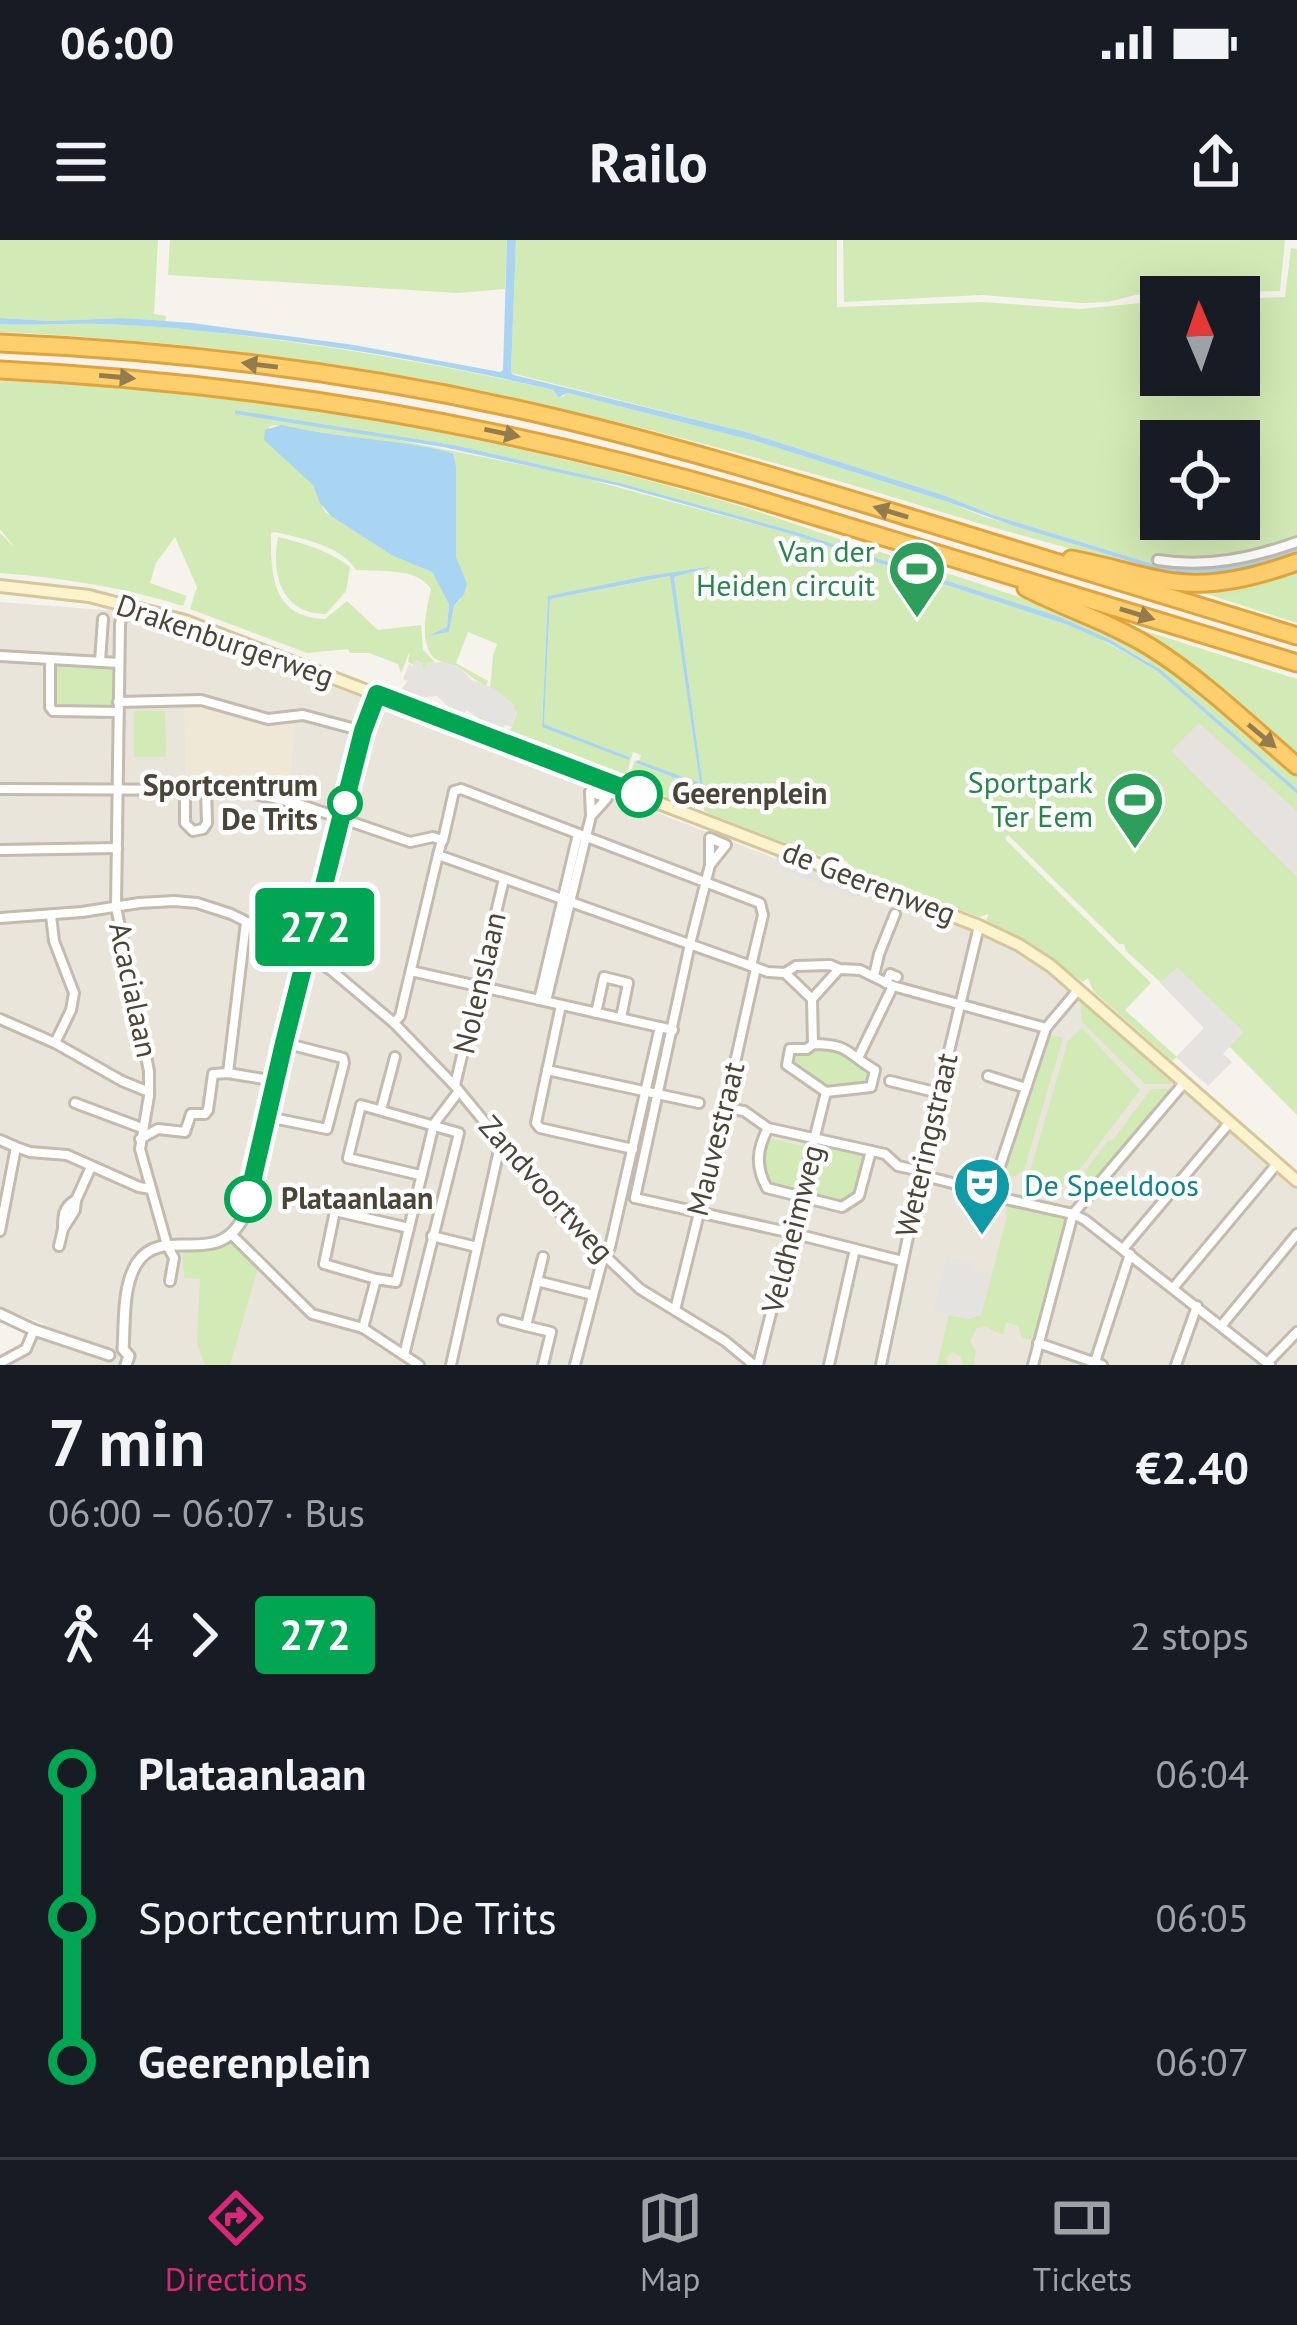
<!DOCTYPE html>
<html lang="en">
<head>
<meta charset="utf-8">
<style>
	:root { --surface:#171b24; --page:#20242c; --text:#f1f3f6; --muted:#9ea1a6; --line:#363941; --accent:#db2777 }
	body { margin:0; font-family:"PT Sans",sans-serif; background:var(--page); color:var(--text); height:100vh; display:flex; flex-direction:column; font-size:45px; white-space:nowrap }
	* { box-sizing:border-box; margin:0 }
	p { font-size:39px; color:var(--muted) }
	.icon { flex:none; width:66px; height:66px; fill:none; stroke:currentColor; stroke-width:2; stroke-linecap:round; stroke-linejoin:round }
	.map { position:relative; height:1125px; overflow:hidden }
	.side { display:flex; flex-direction:column; background:var(--surface); flex:1 }
	.side>* { flex:none }
	.badge { padding:0 24px; border-radius:9px; font-size:42px; line-height:78px }
	.needle { width:78px; rotate:358deg }
	.tools { position:absolute; left:1140px; top:36px; display:grid; gap:24px }
	.tools a { display:grid; place-items:center; width:120px; height:120px; border-radius:0px; background:var(--surface); box-shadow:0 12px 48px #0002; font-size:60px }
	.map>.badge { position:absolute; translate:-50% -50%; box-shadow:0 0 0 6px #fff }
	.legs { display:flex; align-items:center; gap:18px; height:132px; padding:0 48px; font-size:39px }
	.legs p { margin-inline-start:auto }
	.headline { display:flex; align-items:center; justify-content:space-between; height:204px; padding:0 48px }
	h1 { font-size:66px; font-weight:700; line-height:90px }
	ul { padding:0 48px; list-style:none }
	li { display:flex; align-items:center; gap:42px; height:144px; font-size:45px }
	li i { display:grid; place-items:center; width:18px; height:100%; margin:0 15px; background:currentColor }
	li i::after { content:''; width:30px; height:30px; margin:-15px; border:9px solid; border-radius:50%; background:var(--surface) }
	li p { margin-inline-start:auto }
	li:first-child i { background:linear-gradient(#0000 50%,currentColor 0) }
	li:last-child i { background:linear-gradient(currentColor 50%,#0000 0) }
	.status { display:flex; justify-content:space-between; align-items:center; height:84px; padding:0 60px; background:var(--surface); direction:ltr }
	.status svg { height:33px; fill:currentColor }
	header { display:flex; justify-content:space-between; align-items:center; height:156px; padding:0 48px; background:var(--surface); font-size:54px; font-weight:700 }
	.menu { display:flex; justify-content:space-around; align-items:center; height:168px; border-top:3px solid var(--line); background:var(--surface); font-size:33px; color:var(--muted) }
	.menu a { display:grid; justify-items:center; gap:6px }
	.menu .on { color:var(--accent) }
	.map>svg:first-child { display:block }
	.residential { fill:#eae5da }
	.industrial { fill:#e6e2dd }
	.education { fill:#efe8d6 }
	.green { fill:#d2eab5; fill-rule:evenodd }
	.parking { fill:#e5e3e0 }
	.water { fill:#a9d4f2 }
	.lines { fill:none; stroke-linecap:round; stroke-linejoin:round }
	.minor-casing { stroke:#c2bbae; stroke-width:14 }
	.tertiary-casing { stroke:#c2bbae; stroke-width:15 }
	.secondary-casing { stroke:#d6c79b; stroke-width:16 }
	.motorway-casing { stroke:#e0a43c; stroke-width:21 }
	.minor { stroke:#fff; stroke-width:8 }
	.tertiary { stroke:#fff; stroke-width:9 }
	.secondary { stroke:#fff3cd; stroke-width:10 }
	.motorway { stroke:#ffcf6e; stroke-width:15 }
	.oneway { fill:#937c4e }
	.line-1-casing { stroke:#fff; stroke-width:27 }
	.line-1 { stroke:#00a651; stroke-width:18 }
	.stop-1-dot { fill:#fff; stroke:#00a651; stroke-width:6 }
	.labels { text-anchor:middle; stroke-width:9; stroke-linejoin:round; paint-order:stroke }
	.leisure-label { font-size:30px; fill:#27864d; stroke:#fff; text-anchor:end }
	.street-label { font-size:30px; fill:#4b4439; stroke:#fff }
	.stop-label { font-size:30px; font-weight:bold; fill:#4b4439; stroke:#fff; text-anchor:start }
	.culture-label { font-size:30px; fill:#0d838f; stroke:#fff; text-anchor:start }
</style>
</head>
<body>
<div class="status"><b>06:00</b><svg viewBox="0 0 49 12"><path d="M0 12V9h3v3zM5 12V6h3v6zM10 12V3h3v9zM15 12V0h3v12zM26 1h20v11H26zM47 4h2v5h-2z"/></svg></div>
<header><svg class="icon" aria-label="menu" viewBox="0 0 24 24"><path d="M4 6h16M4 12h16M4 18h16"/></svg>Railo<svg class="icon" aria-label="share" viewBox="0 0 24 24"><path d="M12 15V3M7 8l5-5 5 5M5 13v7h14v-7"/></svg></header>
<div class="map">
<svg width="1297" height="1125" viewBox="0 0 1297 1125">
	<rect width="100%" height="100%" fill="#f6f3ec"/>
	<path class="residential" d="M0 362 144 373 897 666 902 661 959 682 1025 716 1069 749 1297 947V1125H7L31 1111 44 1084 0 1067Z"/>
	<path class="industrial" d="M1193 469 1297 561V643L1157 506Z"/>
	<path class="education" d="M184 468H201L267 487 294 483 290 553 258 546 186 542Z"/>
	<g class="green">
		<path d="M0 0H158L154 74 166 76 165 83 121 78 51 81 0 78Z"/>
		<path d="M170 0H507L505 49 458 53 168 35Z"/>
		<path d="M516 0H837V67L982 62 1080 69 1161 61V135H1239V59L1285 57 1291 8 1297 9V298C1243 318 1215 321 1158 319L1156 325 993 275 943 255 746 192 511 133ZM1161 201H1239V279H1161Z"/>
		<path d="M843 0H1285L1280 51 1135 55 1108 62 1082 63 982 55 844 62Z"/>
		<path d="M0 84C34 86 67 83 101 84 134 85 169 87 201 91 320 103 438 124 554 150L562 157 568 153 759 202 948 262 982 276 1155 329C1206 336 1249 326 1297 312V318C1266 327 1232 337 1199 337 1166 338 1133 326 1101 317 1046 302 990 287 935 270 799 228 662 191 523 160 351 121 175 100 0 92Z"/>
		<path d="M0 141C239 150 476 191 705 256 758 270 809 290 861 306 918 324 976 342 1033 362 1064 373 1097 383 1126 399 1189 436 1242 486 1297 533V549L1147 421 1109 399 1060 377 793 291 620 243 454 205 236 170V174L368 194 573 235 794 295 1068 385 1099 398 1157 431 1297 554V571L1199 483 1171 511 1297 637V875L1212 789 1126 711 1124 704H1119L1008 595 1005 598 1007 601 1151 743 1125 770 1177 817 1172 821 1093 751 1088 738 1083 742 1041 712 986 680 989 674 979 677 862 632 847 626 848 622 815 614 713 575 704 571V567H692L628 541 635 520 638 524 698 547 703 546 674 337 713 326 548 356 542 486 629 517 544 484 550 359 671 336 700 542 698 544 639 521 641 515 633 512 625 539 614 537 514 495 478 484 476 478 480 475 483 476 482 481 504 489H511L517 473 513 469 514 465 490 448 493 416 497 404 468 392 456 423 488 441 486 446C475 441 470 435 461 429 452 423 440 423 434 418 418 401 427 368 431 349 417 327 380 332 356 330 342 306 301 298 275 292L271 293C271 336 272 377 325 379L347 361 378 390 421 385 423 410 435 422 427 423V428L423 429 416 420 414 425 408 422 410 411 401 433 398 424 369 413H350L348 409 307 413 190 369 197 347 175 297 156 323 150 343 187 356 183 366C122 347 63 338 0 333V293L15 308 0 289ZM274 185 453 213 456 226V317L461 359 454 366 449 392 428 396 447 387 449 364 432 332 393 316 325 272 313 245 282 215 269 187Z"/>
		<path d="M278 297C303 303 330 311 350 327L346 351 326 374C281 374 271 334 278 297Z"/>
		<path d="M1297 326V383L1185 347Z"/>
		<path d="M1142 390 1297 439V523L1163 407Z"/>
		<path d="M54 422 112 426 113 468 53 467Z"/>
		<path d="M134 471H165L166 517H134Z"/>
		<path d="M1080 760H1081L1174 841 1171 844H1145L1082 782Z"/>
		<path d="M1082 788 1140 850 1067 946 1030 931 1068 801Z"/>
		<path d="M1049 794 1063 798 1024 930 1007 941 1000 940Z"/>
		<path d="M813 806H834L872 830 870 844 827 850 789 825 792 813Z"/>
		<path d="M1151 849H1175L1077 967 1071 949 1108 901 1113 900Z"/>
		<path d="M766 897 802 906 804 899 812 902 799 954 796 956 767 944 760 921Z"/>
		<path d="M817 905 866 915 857 953 842 963 804 955Z"/>
		<path d="M1007 963 1069 977 1035 1100 1022 1098 1018 1086 1006 1082 1003 1095 986 1087 977 1088 970 1101 976 1112 974 1125H963L960 1116 952 1112 946 1118 948 1125H937L949 1075 968 1079 981 1075 1006 980Z"/>
		<path d="M231 1002 258 1028 230 1125H205L197 1104 200 1039 184 1038 182 1010 216 1008Z"/>
	</g>
	<g class="parking">
		<path d="M416 420 423 423V429L426 428V423L445 422 461 429 472 440 495 449 515 465 513 469 517 472 512 487 505 485 503 489 481 481 483 476 476 477 467 470 464 474 452 470 437 456 414 458 413 454 408 457 402 448 408 441 403 439 409 424 413 426Z"/>
		<path d="M775 613 894 659 888 666 859 654 856 659 777 628Z"/>
		<path d="M1177 727 1244 792 1223 814 1232 822 1208 846 1176 817 1204 788 1160 743Z"/>
		<path d="M946 1016 973 1023 972 1030 992 1034 981 1075 968 1079 934 1070Z"/>
	</g>
	<g class="water">
		<path d="M507 0H516L511 133 514 135 746 192 943 255 993 275 1156 325 1188 329 1223 326 1297 306V312L1248 327 1217 332H1178L1155 329 1011 285 948 262 759 202 568 153 558 157 554 150C438 123 320 102 201 91 168 87 134 85 101 84 67 83 34 86 0 84V78L51 81 121 78 192 83 354 105 500 132 503 130Z"/>
		<path d="M235 170 454 205 620 243 793 291 1060 377 1109 399 1161 430 1297 549V554L1157 431 1109 403 1068 385 794 295 620 246 443 207 235 174Z"/>
		<path d="M281 185C338 198 397 199 453 213L456 226V317L467 344 464 354 454 366 449 392 428 396 447 387 449 364 432 332 393 316 331 276 320 263 313 245 264 200 265 190Z"/>
		<path d="M714 326 674 337 703 546 698 547 636 523 637 520 700 543 670 336 550 359 544 484 629 517V520L542 487 548 356 642 337Z"/>
	</g>
	<g class="lines">
		<defs>
			<g id="minor">
				<path d="M1158 320C1206 328 1252 318 1297 302"/>
				<path d="M124 365 120 384 116 667 149 831V856L140 909 167 1005 174 1018 170 1041"/>
				<path d="M0 416 119 423"/>
				<path d="M50 420V467L53 471 118 472"/>
				<path d="M100 421 103 379"/>
				<path d="M118 462 201 460 268 479 303 475 363 491"/>
				<path d="M0 549 237 550 296 563 410 602 433 597 442 600 438 615 768 732 785 733 796 726 830 725 839 729 860 730 893 746 1046 788"/>
				<path d="M185 549V583L193 591 203 589 207 583 206 549"/>
				<path d="M443 600 454 551 461 549 760 663 763 675 751 726"/>
				<path d="M0 610 117 608"/>
				<path d="M51 675 54 701 74 753 71 770 55 803"/>
				<path d="M0 678 82 672 139 663 174 661 197 663 231 674 289 703 331 730 394 783 455 846 559 972 640 1049 725 1101 754 1125"/>
				<path d="M411 731 673 790"/>
				<path d="M785 733 812 759 813 804"/>
				<path d="M874 736 879 714 895 674"/>
				<path d="M886 743 890 734 897 737"/>
				<path d="M812 759 839 729"/>
				<path d="M539 760 578 594"/>
				<path d="M546 761 591 576 590 552 607 558 591 576"/>
				<path d="M561 765 536 883 540 888 633 909"/>
				<path d="M596 773 604 737 628 743 621 778"/>
				<path d="M0 779 55 803 122 841 149 852"/>
				<path d="M394 783 400 776 438 615"/>
				<path d="M813 804C850 804 847 814 875 830L871 847 826 852 787 825 790 809H807Z"/>
				<path d="M859 816 893 746"/>
				<path d="M547 830 699 863"/>
				<path d="M228 833 246 682"/>
				<path d="M988 836 1026 848"/>
				<path d="M890 841 939 853"/>
				<path d="M455 845 504 639"/>
				<path d="M75 863 142 888"/>
				<path d="M725 868 744 871 768 888 885 914 898 926 921 931"/>
				<path d="M381 870 395 817"/>
				<path d="M268 877 327 889 344 823 343 818 284 803"/>
				<path d="M768 888C757 909 755 927 767 948L842 967 859 956 871 911"/>
				<path d="M140 899 158 889 185 892 191 874H205L208 870 213 834 228 833 275 841"/>
				<path d="M0 900 16 907 0 991"/>
				<path d="M16 907 30 912 67 915 139 947 151 949"/>
				<path d="M921 935 956 944 970 951 1073 974 1085 980 1270 1125"/>
				<path d="M990 956 1046 788 1078 750"/>
				<path d="M635 958 690 704 710 625V598L726 605 710 625"/>
				<path d="M635 958 792 993 902 1021"/>
				<path d="M63 989C63 976 63 968 74 961"/>
				<path d="M233 996 312 1074 363 1088 419 1125"/>
				<path d="M432 996 477 1007"/>
				<path d="M59 1006 63 989 75 970 76 960 91 927"/>
				<path d="M1123 1009 1230 882"/>
				<path d="M543 1017 526 1086 551 1092 543 1125"/>
				<path d="M376 1039 324 1024 335 971 409 988"/>
				<path d="M537 1041 593 1055"/>
				<path d="M1174 1047 1277 924"/>
				<path d="M675 1070 725 868 756 728"/>
				<path d="M503 1080 526 1086"/>
				<path d="M1222 1085 1297 994"/>
				<path d="M363 1088 376 1039 396 1042 434 884 459 851"/>
				<path d="M1038 1103 1102 1125"/>
				<path d="M404 1115 459 893 361 865 348 918 420 935"/>
				<path d="M1269 1121 1297 1092"/>
				<path d="M1095 1122 1130 1014"/>
				<path d="M0 1123 26 1109 34 1090"/>
				<path d="M451 1125 501 901"/>
				<path d="M575 1125 601 1025 610 1007 660 787"/>
				<path d="M758 1125 826 852"/>
				<path d="M829 1125 855 1009"/>
				<path d="M881 1125 933 878 979 686"/>
				<path d="M1033 1125 1073 974 1184 843"/>
				<path d="M1176 1125 1197 1066"/>
			</g>
			<g id="tertiary">
				<path d="M0 1074 34 1090 109 1115"/>
				<path d="M126 1125 129 1116 123 1109C125 1082 122 1047 137 1023 163 983 217 1031 244 976L284 803 363 491 377 454"/>
			</g>
			<path id="secondary" d="M0 346 89 356 185 381 979 686 1019 705 1051 726 1297 941"/>
			<g id="motorway">
				<path d="M0 103C184 111 369 134 548 176 672 205 793 242 915 279 1042 318 1170 357 1297 396"/>
				<path d="M0 130C261 143 498 184 748 256L1297 423"/>
				<path d="M1071 319C1106 325 1140 337 1175 342 1216 347 1258 336 1297 322"/>
				<path d="M1026 348C1067 369 1112 383 1152 408 1204 441 1250 486 1297 526"/>
			</g>
		</defs>
		<use href="#minor" class="minor-casing"/>
		<use href="#tertiary" class="tertiary-casing"/>
		<use href="#secondary" class="secondary-casing"/>
		<use href="#motorway" class="motorway-casing"/>
		<use href="#minor" class="minor"/>
		<use href="#tertiary" class="tertiary"/>
		<use href="#secondary" class="secondary"/>
		<use href="#motorway" class="motorway"/>
	</g>
	<defs><path id="oneway-solid" d="M-6-.8H1V-3.2L6.5 0L1 3.2V.8H-6Z" transform="scale(3)"/></defs>
	<g class="oneway">
		<use href="#oneway-solid" transform="translate(260 125) rotate(-173)"/>
		<use href="#oneway-solid" transform="translate(117 137) rotate(5)"/>
		<use href="#oneway-solid" transform="translate(502 193) rotate(12)"/>
		<use href="#oneway-solid" transform="translate(891 272) rotate(-163)"/>
		<use href="#oneway-solid" transform="translate(1137 374) rotate(17)"/>
		<use href="#oneway-solid" transform="translate(1262 496) rotate(40)"/>
	</g>
	<g class="lines">
		<defs>
			<path id="line-1" d="M248 959 284 803 363 491 377 454 639 554"/>
		</defs>
		<use href="#line-1" class="line-1-casing"/>
		<use href="#line-1" class="line-1"/>
	</g>
	<defs>
		<symbol id="stadium-pin" viewBox="-11 -11 22 30"><path d="M0 17L-7.5 6A9.5 9.5 0 1 1 7.5 6Z" fill="#2e9e5b" stroke="#fff"/><path d="M0-5a6.5 5 0 1 0 0 10a6.5 5 0 1 0 0-10ZM-3.5-1.8h7v3.6h-7Z" fill="#fff"/></symbol>
		<symbol id="theatre-pin" viewBox="-11 -11 22 30"><path d="M0 17L-7.5 6A9.5 9.5 0 1 1 7.5 6Z" fill="#0f9aa8" stroke="#fff"/><path d="M-5-5.5Q0-4 5-5.5V0Q5 5 0 6Q-5 5-5 0ZM-3.3-2.5H-1v1.5H-3.3ZM1-2.5H3.3v1.5H1ZM-2.8 1Q0 5.5 2.8 1Z" fill="#fff"/></symbol>
	</defs>
	<g fill-rule="evenodd">
		<use href="#stadium-pin" x="884" y="296" width="66" height="90"/>
		<use href="#stadium-pin" x="1102" y="527" width="66" height="90"/>
		<use href="#theatre-pin" x="949" y="913" width="66" height="90"/>
	</g>
	<g class="stop-1-dot">
		<circle cx="639" cy="554" r="21"/>
		<circle cx="345" cy="563" r="15"/>
		<circle cx="248" cy="959" r="21"/>
	</g>
	<g class="labels">
		<g class="leisure-label">
			<text x="875" y="322">Van der<tspan x="875" dy="34">Heiden circuit</tspan></text>
			<text x="1093" y="553">Sportpark<tspan x="1093" dy="34">Ter Eem</tspan></text>
		</g>
		<g class="street-label">
			<text transform="translate(225 401) rotate(19)" y="10">Drakenburgerweg</text>
			<text transform="translate(869 643) rotate(21)" y="10">de Geerenweg</text>
			<text transform="translate(480 743) rotate(-77)" y="10">Nolenslaan</text>
			<text transform="translate(133 750) rotate(78)" y="10">Acacialaan</text>
			<text transform="translate(716 899) rotate(-76)" y="10">Mauvestraat</text>
			<text transform="translate(927 905) rotate(-77)" y="10">Weteringstraat</text>
			<text transform="translate(546 949) rotate(48)" y="10">Zandvoortweg</text>
			<text transform="translate(793 989) rotate(-76)" y="10">Veldheimweg</text>
		</g>
		<g class="stop-label">
			<text x="318" y="556" text-anchor="end">Sportcentrum<tspan x="318" dy="34">De Trits</tspan></text>
			<text x="672" y="564">Geerenplein</text>
			<text x="281" y="969">Plataanlaan</text>
		</g>
		<g class="culture-label">
			<text x="1024" y="956">De Speeldoos</text>
		</g>
	</g>
</svg>
<div class="tools">
<a><svg class="needle" viewBox="-14 -14 28 28"><path d="M0-13l5 13h-10z" fill="#e53935"/><path d="M0 13l5-13h-10z" fill="#9ea1a6"/></svg></a>
<a><svg class="icon" aria-label="locate" viewBox="0 0 24 24"><circle cx="12" cy="12" r="6"/><path d="M12 2v4M12 18v4M2 12h4M18 12h4"/></svg></a>
</div>
<b class="badge" style="left:315px;top:687px;background:#00a651;color:#fff">272</b>
</div>
<section class="side">
<div class="headline"><div><h1>7 min</h1><p>06:00 – 06:07 · Bus</p></div><b>€2.40</b></div>
<div class="legs"><svg class="icon" aria-label="walk" viewBox="0 0 24 24"><circle cx="13" cy="4" r="2"/><path d="M13 8l-2 6 4 7M11 14l-3 7M7 12l3-4h3l4 4"/></svg>4<svg class="icon" aria-label="forward" viewBox="0 0 24 24"><path d="M9 5l7 7-7 7"/></svg><b class="badge" style="background:#00a651;color:#fff">272</b><p>2 stops</p></div>
<ul>
<li><i style="color:#00a651"></i><b>Plataanlaan</b><p>06:04</p></li>
<li><i style="color:#00a651"></i><span>Sportcentrum De Trits</span><p>06:05</p></li>
<li><i style="color:#00a651"></i><b>Geerenplein</b><p>06:07</p></li>
</ul>
</section>
<nav class="menu">
<a class="on"><svg class="icon" aria-label="directions" viewBox="0 0 24 24"><path d="M12 3l9 9-9 9-9-9zM9 14v-3h6M13 9l2 2-2 2"/></svg>Directions</a>
<a><svg class="icon" aria-label="map" viewBox="0 0 24 24"><path d="M3 6l6-2 6 2 6-2v14l-6 2-6-2-6 2zM9 4v14M15 6v14"/></svg>Map</a>
<a><svg class="icon" aria-label="tickets" viewBox="0 0 24 24"><path d="M3 7h18v10H3zM15 7v10"/></svg>Tickets</a>
</nav>
</body>
</html>
